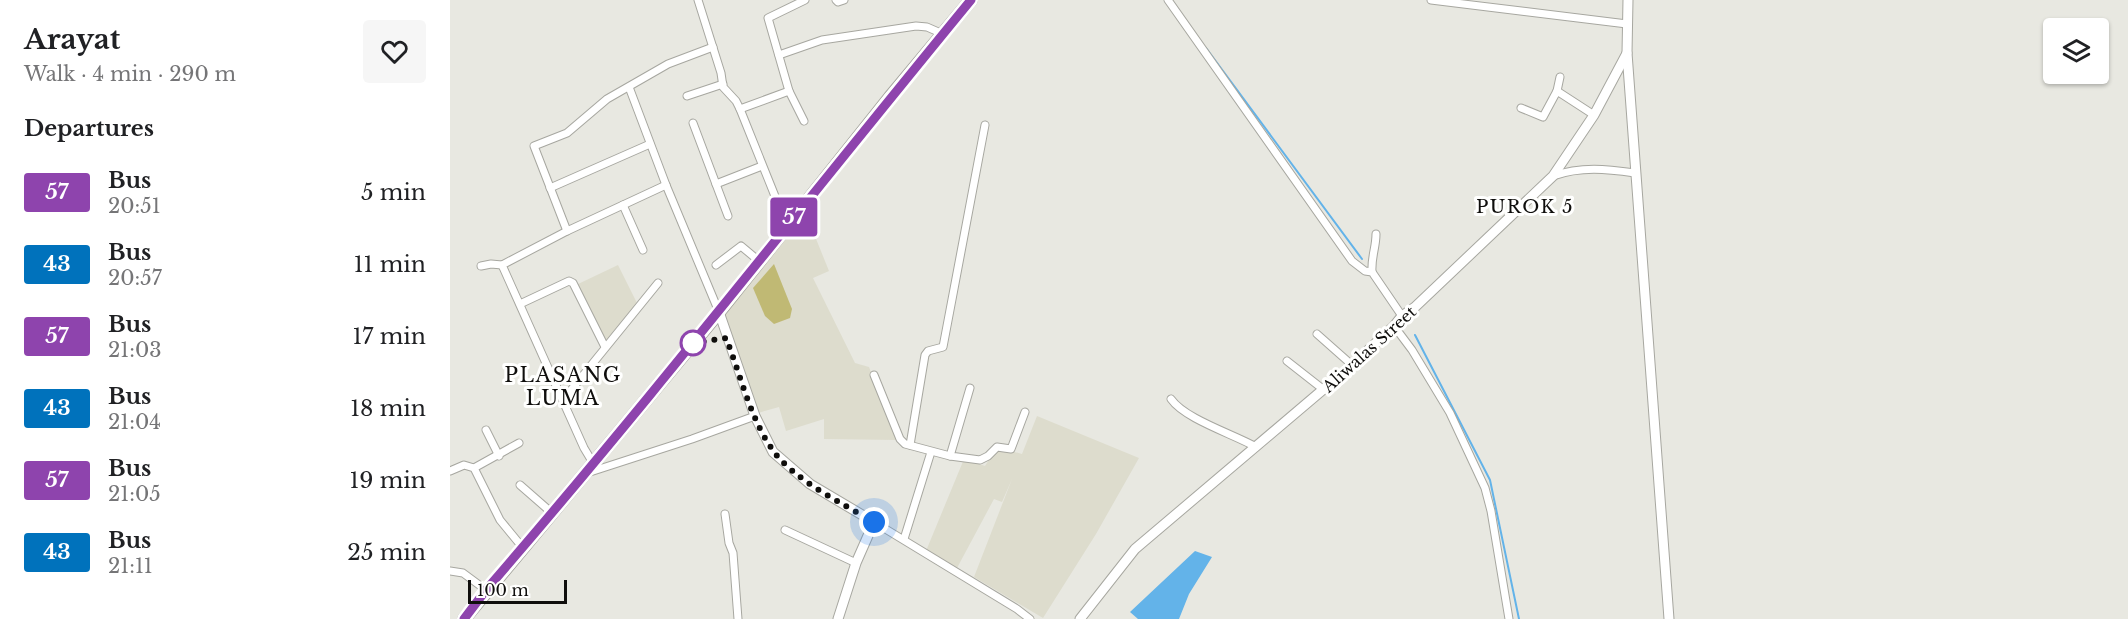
<!DOCTYPE html>
<html lang="en">
<head>
<meta charset="utf-8">
<style>
	:root { --surface:#fff; --page:#f6f6f6; --text:#202124; --muted:#757577 }
	body { margin:0; font-family:"Libre Baskerville",serif; background:var(--page); color:var(--text); height:100vh; display:flex; flex-direction:column; font-size:22px; white-space:nowrap }
	* { box-sizing:border-box; margin:0 }
	p { font-size:20px; color:var(--muted) }
	.icon { flex:none; width:33px; height:33px; fill:none; stroke:currentColor; stroke-width:2; stroke-linecap:round; stroke-linejoin:round }
	.map { position:relative; flex:1; overflow:hidden }
	.panel { display:flex; flex-direction:column; background:var(--surface); width:450px }
	.panel>* { flex:none }
	.badge { padding:0 12px; border-radius:4px; font-size:21px; line-height:39px }
	.tools { position:absolute; left:1593px; top:18px; display:grid; gap:12px }
	.tools a { display:grid; place-items:center; width:66px; height:66px; border-radius:6px; background:var(--surface); box-shadow:0 2px 4px #0004; font-size:30px }
	.scale { position:absolute; left:18px; bottom:15px; width:99px; box-sizing:border-box; padding-left:6px; border:3px solid #0f0e0c; border-top:0; font-size:16px; line-height:21px; white-space:nowrap; color:#0f0e0c; -webkit-text-stroke:4px #fffffe; paint-order:stroke }
	.you { position:absolute; width:30px; height:30px; margin:-15px; border:4px solid #fff; border-radius:50%; background:#1a73e8; box-shadow:0 0 0 9px #1a73e833 }
	.map>.badge { position:absolute; translate:-50% -50%; box-shadow:0 0 0 3px #fff }
	h2 { padding:0 24px; font-size:22px; line-height:54px }
	.round { display:grid; place-items:center; flex:none; width:63px; height:63px; border-radius:6px; background:var(--page) }
	.headline { display:flex; align-items:center; justify-content:space-between; height:102px; padding:0 24px }
	h1 { font-size:28px; font-weight:700; line-height:45px }
	ul { padding:0; list-style:none }
	li { display:flex; align-items:center; gap:18px; height:72px; padding:0 24px }
	li div { flex:1 }
	li b { display:block; font-size:22px }
	li em { font-style:normal }
	li .badge { min-width:66px; font-weight:700; text-align:center }
	main { display:flex; flex:1; min-height:0 }
	.map>svg:first-child { display:block }
	.built { fill:#dddccd }
	.green { fill:#c0b974 }
	.water { fill:#63b3e9 }
	.lines { fill:none; stroke-linecap:round; stroke-linejoin:round }
	.stream { stroke:#63b3e9; stroke-width:2 }
	.minor-casing { stroke:#a7a7a0; stroke-width:9 }
	.tertiary-casing { stroke:#a7a7a0; stroke-width:11 }
	.trunk-casing { stroke:#a7a7a0; stroke-width:14 }
	.minor { stroke:#fff; stroke-width:7 }
	.tertiary { stroke:#fff; stroke-width:9 }
	.trunk { stroke:#fff; stroke-width:12 }
	.line-casing { stroke:#fff; stroke-width:14 }
	.line { stroke:#8e44ad; stroke-width:9 }
	.walk { stroke:#0f0e0c; stroke-width:6; stroke-dasharray:0 10.8 }
	.stop-dot { fill:#fff; stroke:#8e44ad; stroke-width:3 }
	.labels { text-anchor:middle; stroke-width:6; stroke-linejoin:round; paint-order:stroke }
	.street-label { font-size:16px; fill:#0f0e0c; stroke:#fffffe }
	.neighbourhood-label { font-size:18px; letter-spacing:1.5px; fill:#0f0e0c; stroke:#fffffe }
	.quarter-label { font-size:20px; letter-spacing:1.5px; fill:#0f0e0c; stroke:#fffffe }
</style>
</head>
<body>
<main>
<section class="panel">
<div class="headline"><div><h1>Arayat</h1><p>Walk · 4 min · 290 m</p></div><a class="round"><svg class="icon" aria-label="heart" viewBox="0 0 24 24"><path d="M12 20l-8-8c-3-5 5-10 8-4 3-6 11-1 8 4z"/></svg></a></div>
<h2>Departures</h2>
<ul>
<li><span class="badge" style="background:#8e44ad;color:#fff">57</span><div><b>Bus</b><p>20:51</p></div><em>5 min</em></li>
<li><span class="badge" style="background:#0072bc;color:#fff">43</span><div><b>Bus</b><p>20:57</p></div><em>11 min</em></li>
<li><span class="badge" style="background:#8e44ad;color:#fff">57</span><div><b>Bus</b><p>21:03</p></div><em>17 min</em></li>
<li><span class="badge" style="background:#0072bc;color:#fff">43</span><div><b>Bus</b><p>21:04</p></div><em>18 min</em></li>
<li><span class="badge" style="background:#8e44ad;color:#fff">57</span><div><b>Bus</b><p>21:05</p></div><em>19 min</em></li>
<li><span class="badge" style="background:#0072bc;color:#fff">43</span><div><b>Bus</b><p>21:11</p></div><em>25 min</em></li>
</ul>
</section>
<div class="map">
<svg width="1678" height="619" viewBox="0 0 1678 619">
	<rect width="100%" height="100%" fill="#e8e8e1"/>
	<g class="built">
		<path d="M356 214 379 271 363 278 405 363 419 367 448 440 374 439V419L336 431 329 407 308 413 271 317Z"/>
		<path d="M168 265 188 305 154 342 126 285Z"/>
		<path d="M587 416 689 458 646 534 593 618 524 577 562 479 552 502 544 499 507 568 476 551 514 459 535 466 547 447 572 454Z"/>
	</g>
	<path class="green" d="M324 264 342 309 340 318 324 324 315 316 303 288Z"/>
	<path class="water" d="M745 551 762 557 739 594 729 619H688L680 612Z"/>
	<g class="lines">
		<g class="stream">
			<path d="M756 48 912 259"/>
			<path d="M965 335 1040 480 1069 619"/>
		</g>
		<defs>
			<g id="minor">
				<path d="M248 0 271 73 273 87 286 101 290 109 337 226"/>
				<path d="M386 0 388 2 394 0"/>
				<path d="M718 0 902 261 915 271 922 272 952 316"/>
				<path d="M981 0 1177 24"/>
				<path d="M329 55 372 40 466 26 477 27 493 34"/>
				<path d="M179 87 216 185 269 312"/>
				<path d="M339 91 354 121"/>
				<path d="M1107 91 1110 77"/>
				<path d="M237 96 273 84"/>
				<path d="M1071 108 1093 117 1107 91 1144 115"/>
				<path d="M290 109 339 91 318 18 355 0"/>
				<path d="M243 123 278 216"/>
				<path d="M1103 176C1131 166 1157 169 1185 173"/>
				<path d="M266 184 312 166"/>
				<path d="M100 188 200 144"/>
				<path d="M173 205 193 250"/>
				<path d="M117 231 84 146 117 133 157 99 218 64 263 47"/>
				<path d="M266 265 291 246 309 261"/>
				<path d="M31 266 41 264 52 265"/>
				<path d="M922 272C921 257 926 248 926 234"/>
				<path d="M70 304 119 281 123 283 155 347"/>
				<path d="M944 326 962 350 1000 413 1035 488 1041 511 1059 619"/>
				<path d="M867 334 902 365"/>
				<path d="M837 361 874 390"/>
				<path d="M424 375 450 439 455 444 500 456"/>
				<path d="M520 388 500 456 530 460 538 456 547 447 561 449 575 412"/>
				<path d="M721 399C735 419 783 434 806 447"/>
				<path d="M113 400 208 283"/>
				<path d="M36 430 49 456"/>
				<path d="M460 445 475 355 478 351 493 347 535 125"/>
				<path d="M143 463 134 448 52 265 117 231 216 185"/>
				<path d="M24 468 69 443"/>
				<path d="M0 471 14 465 24 468 50 520 73 548"/>
				<path d="M137 473 242 439 305 416"/>
				<path d="M70 485 102 513"/>
				<path d="M275 514 279 543 283 553 288 619"/>
				<path d="M424 522 567 609 580 619"/>
				<path d="M335 530 406 563"/>
				<path d="M454 539 481 452"/>
				<path d="M0 571 13 573 36 590"/>
			</g>
			<g id="tertiary">
				<path d="M1178 0 1177 53 1219 619"/>
				<path d="M269 312 305 416 323 452 360 484 424 522 406 563 388 619"/>
				<path d="M630 619 685 549 902 365 944 326 952 316 965 307 1103 176 1144 115 1177 53"/>
			</g>
			<path id="trunk" d="M14 619 269 312 440 97 521 0"/>
		</defs>
		<use href="#minor" class="minor-casing"/>
		<use href="#tertiary" class="tertiary-casing"/>
		<use href="#trunk" class="trunk-casing"/>
		<use href="#minor" class="minor"/>
		<use href="#tertiary" class="tertiary"/>
		<use href="#trunk" class="trunk"/>
	</g>
	<g class="lines">
		<defs>
			<path id="line" d="M14 619 36 590C203 397 359 197 521 0"/>
		</defs>
		<use href="#line" class="line-casing"/>
		<use href="#line" class="line"/>
		<path class="walk" d="M243 343 276 338C290 373 300 418 322 449 342 479 393 504 424 522"/>
	</g>
	<circle class="stop-dot" cx="243" cy="343" r="12"/>
	<g class="labels">
		<g class="street-label">
			<text transform="translate(919 349) rotate(-42)" y="6">Aliwalas Street</text>
		</g>
		<g class="neighbourhood-label">
			<text x="1075" y="213">PUROK 5</text>
		</g>
		<g class="quarter-label">
			<text x="113" y="382">PLASANG<tspan x="113" dy="23">LUMA</tspan></text>
		</g>
	</g>
</svg>
<div class="tools">
<a><svg class="icon" aria-label="layers" viewBox="0 0 24 24"><path d="M12 4l9 5-9 5-9-5zM3 14l9 5 9-5"/></svg></a>
</div>
<div class="scale">100 m</div>
<div class="you" style="left:424px;top:522px"></div>
<b class="badge" style="left:344px;top:217px;background:#8e44ad;color:#fff">57</b>
</div>
</main>
</body>
</html>
